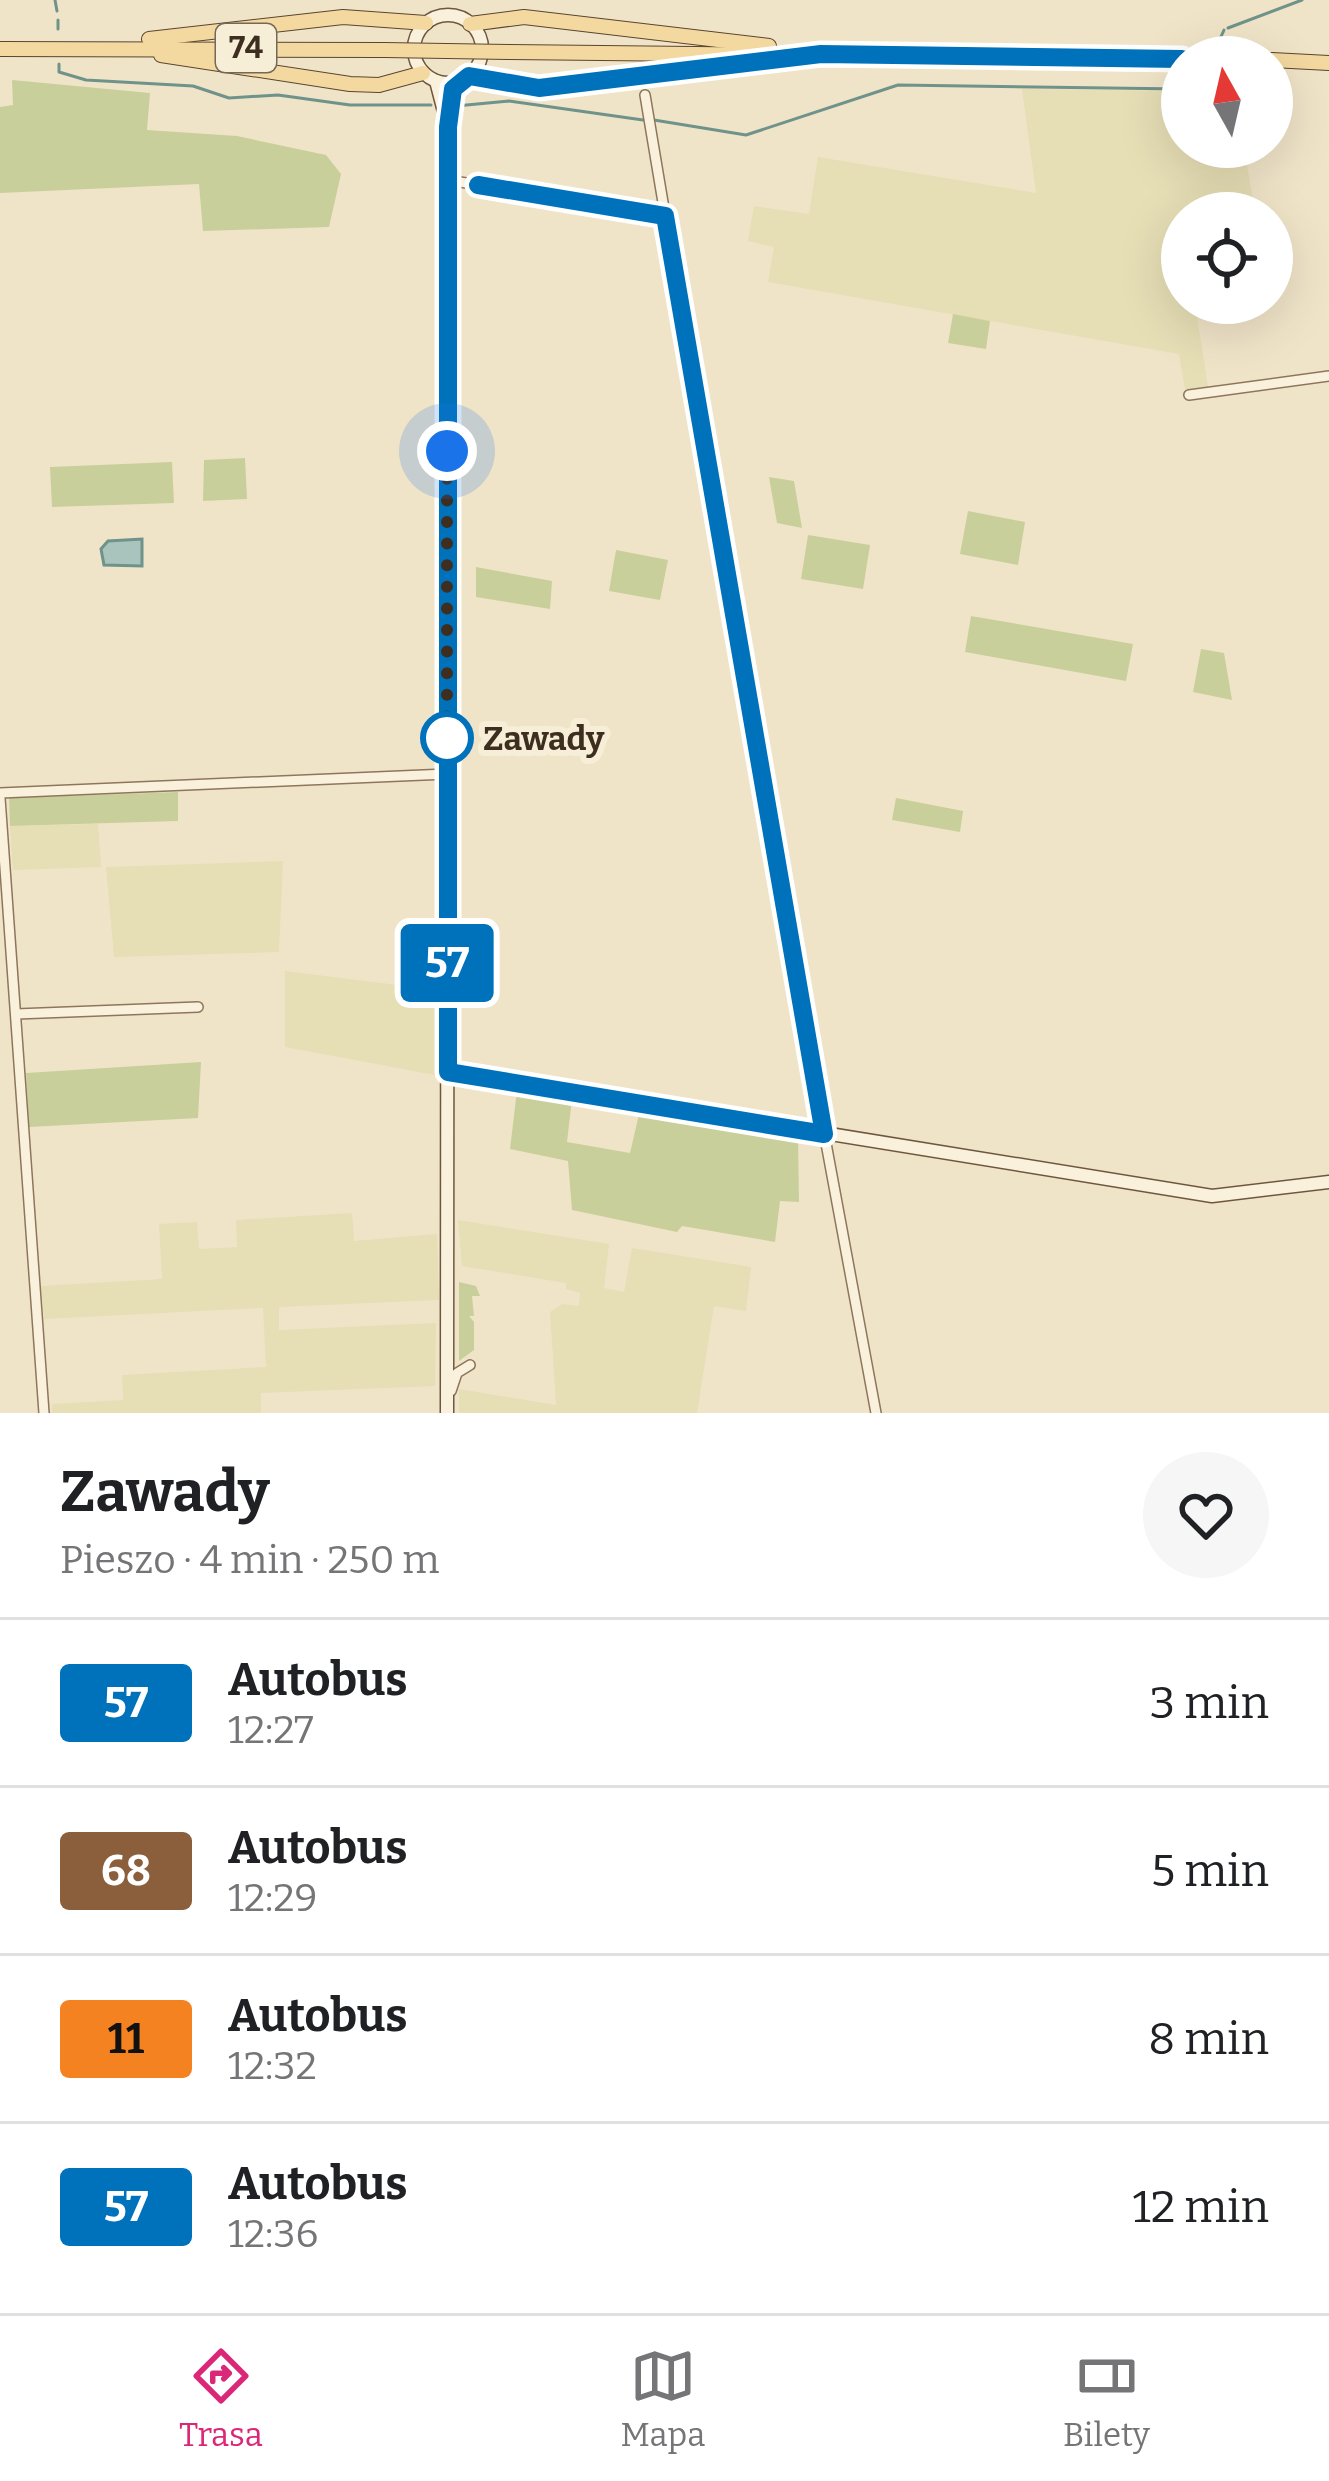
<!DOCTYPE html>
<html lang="pl">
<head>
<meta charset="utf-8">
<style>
	:root { --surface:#fff; --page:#f6f6f6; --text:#202124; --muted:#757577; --line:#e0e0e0; --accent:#db2777 }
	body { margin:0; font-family:Bitter,serif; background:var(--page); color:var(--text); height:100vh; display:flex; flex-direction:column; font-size:45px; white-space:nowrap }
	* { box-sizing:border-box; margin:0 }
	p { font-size:39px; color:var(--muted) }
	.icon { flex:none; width:66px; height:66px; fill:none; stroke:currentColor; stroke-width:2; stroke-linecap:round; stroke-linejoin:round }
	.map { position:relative; height:1413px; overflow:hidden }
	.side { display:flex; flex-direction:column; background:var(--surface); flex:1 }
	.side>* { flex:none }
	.badge { padding:0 24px; border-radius:9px; font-size:42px; line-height:78px }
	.needle { width:78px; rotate:352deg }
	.fabs { position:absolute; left:1161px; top:36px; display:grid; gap:24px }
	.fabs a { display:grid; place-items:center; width:132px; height:132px; border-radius:50%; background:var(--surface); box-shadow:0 12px 48px #0002; font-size:60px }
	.you { position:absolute; width:60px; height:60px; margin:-30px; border:9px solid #fff; border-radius:50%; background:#1a73e8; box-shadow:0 0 0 18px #1a73e833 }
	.map>.badge { position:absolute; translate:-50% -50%; box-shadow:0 0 0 6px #fff }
	.round { display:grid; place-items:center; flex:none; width:126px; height:126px; border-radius:63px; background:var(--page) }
	.overview { display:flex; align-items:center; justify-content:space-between; height:204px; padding:0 60px }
	h1 { font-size:57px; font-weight:700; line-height:90px }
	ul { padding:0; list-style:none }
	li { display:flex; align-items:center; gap:36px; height:168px; padding:0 60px; border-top:3px solid var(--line) }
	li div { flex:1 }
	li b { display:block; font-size:45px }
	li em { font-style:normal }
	li .badge { min-width:132px; font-weight:700; text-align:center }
	.menu { display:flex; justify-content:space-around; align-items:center; height:168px; border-top:3px solid var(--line); background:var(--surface); font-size:33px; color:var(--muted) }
	.menu a { display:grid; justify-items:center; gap:6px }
	.menu .current { color:var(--accent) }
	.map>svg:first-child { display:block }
	.farmland { fill:#e6deb5 }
	.green { fill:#c9cf9b }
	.water { fill:#a9c4bc; stroke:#6f938a; stroke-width:3 }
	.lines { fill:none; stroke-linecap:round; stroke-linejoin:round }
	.stream { stroke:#6f938a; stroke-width:3 }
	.street-casing { stroke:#8d765c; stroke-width:12 }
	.secondary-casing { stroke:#6f573f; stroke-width:15 }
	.primary-casing { stroke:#5b4430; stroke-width:16 }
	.street { stroke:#faf1dc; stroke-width:9 }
	.secondary { stroke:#faf1dc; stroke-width:12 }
	.primary { stroke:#f3d9a0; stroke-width:14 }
	.primary-bridge-casing { stroke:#5b4430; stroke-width:16; stroke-linecap:butt }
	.primary-bridge { stroke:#f3d9a0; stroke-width:14 }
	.line-casing { stroke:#fff; stroke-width:27 }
	.line { stroke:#0072bc; stroke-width:18 }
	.walk { stroke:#3d2e20; stroke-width:12; stroke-dasharray:0 21.6 }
	.stop-dot { fill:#fff; stroke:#0072bc; stroke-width:6 }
	.labels { text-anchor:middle; stroke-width:12; stroke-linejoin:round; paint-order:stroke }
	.shield { fill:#f7eed8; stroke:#756857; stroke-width:3 }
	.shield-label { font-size:30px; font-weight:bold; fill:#3d2e20 }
	.stop-label { font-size:33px; font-weight:bold; fill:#3d2e20; stroke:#f7eed8; text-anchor:start }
</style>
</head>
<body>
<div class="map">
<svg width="1329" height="1413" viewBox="0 0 1329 1413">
	<rect width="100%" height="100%" fill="#f0e4c8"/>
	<g class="farmland">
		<path d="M1022 89 1182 91V147H1244L1255 213H1182V303H1195L1208 387 1185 389 1179 354 768 282 774 247 748 241 754 206 809 214 818 157 1036 193Z"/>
		<path d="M98 824 101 867 13 870 10 826Z"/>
		<path d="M283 861 279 952 114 957 106 867Z"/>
		<path d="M285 971 437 990 435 1075 285 1047Z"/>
		<path d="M352 1213 354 1241 437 1234 439 1300 279 1307V1330L436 1323 435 1386 261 1393V1413H52V1404L123 1400 122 1375 266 1367 263 1308 44 1319 41 1286 162 1279 159 1224 197 1222 199 1249 237 1247 236 1220Z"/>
		<path d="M458 1220 609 1244 604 1288 624 1292 632 1248 751 1267 746 1311 714 1306 697 1413H459V1389L556 1405 550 1312 562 1304 579 1306 580 1293 566 1289V1283L462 1266Z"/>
	</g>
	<g class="green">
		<path d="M12 80 150 93 147 130 237 136 326 155 341 174 329 227 203 231 199 184 0 193V107L13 105Z"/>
		<path d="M953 314 990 321 986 349 948 343Z"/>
		<path d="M245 458 247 499 203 501 204 460Z"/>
		<path d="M172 462 174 503 52 507 50 467Z"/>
		<path d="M769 477 794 481 802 528 777 523Z"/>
		<path d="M968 511 1025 522 1018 565 960 554Z"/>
		<path d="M808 535 870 545 863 589 801 579Z"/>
		<path d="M616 550 668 560 660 600 609 591Z"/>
		<path d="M476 567 552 581 550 609 476 597Z"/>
		<path d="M971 616 1133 644 1126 681 965 652Z"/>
		<path d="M1201 649 1224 653 1232 700 1193 692Z"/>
		<path d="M178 792V821L10 826 9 798Z"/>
		<path d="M896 798 963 811 960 832 892 820Z"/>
		<path d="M201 1062 198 1118 29 1127 26 1073Z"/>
		<path d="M517 1090 572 1099 567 1142 630 1153 640 1110 798 1136 799 1202 780 1201 775 1242 682 1226 677 1232 572 1210 568 1161 510 1149Z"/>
		<path d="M459 1282 476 1286 480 1296H472L474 1316H469L474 1322V1350L459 1361Z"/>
	</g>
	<path class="water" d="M142 539V566L104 565 101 549 108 541Z"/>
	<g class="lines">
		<g class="stream">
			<path d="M55 0 57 11"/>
			<path d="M58 20V29"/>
			<path d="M1228 28 1302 0"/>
			<path d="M1216 48 1224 30"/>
			<path d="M59 64V72L86 80 193 86 229 98 278 95 350 105H431"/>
			<path d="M456 106 509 101 643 120"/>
			<path d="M654 120 746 135 898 85 1182 89"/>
		</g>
		<defs>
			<g id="street">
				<path d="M645 95 770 841 876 1413"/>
				<path d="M448 180 666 216"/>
				<path d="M1189 395 1329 376"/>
				<path d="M0 793 447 774"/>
				<path d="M0 798 44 1413"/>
				<path d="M16 1014 198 1007"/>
				<path d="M451 1391 457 1373 470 1365"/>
			</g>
			<g id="secondary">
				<circle cx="448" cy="49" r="34"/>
				<path d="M436 81 448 127 447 1413"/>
				<path d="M448 1072 1212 1196 1329 1182"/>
			</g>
			<g id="primary">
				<path d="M470 24 524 17 769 46"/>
				<path d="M149 39 343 17 426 23"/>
				<path d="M0 49 384 50"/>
				<path d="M509 52 1182 59"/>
				<path d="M161 55 350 84 379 85 423 73"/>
				<path d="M1272 60 1329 63"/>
				<path d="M469 76 539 89 763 61"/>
			</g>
		</defs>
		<use href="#street" class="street-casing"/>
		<use href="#secondary" class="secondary-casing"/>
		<use href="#primary" class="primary-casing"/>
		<use href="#street" class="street"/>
		<use href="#secondary" class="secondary"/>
		<use href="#primary" class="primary"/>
		<defs>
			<path id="primary-bridge" d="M384 50 509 52"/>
		</defs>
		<use href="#primary-bridge" class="primary-bridge-casing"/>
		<use href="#primary-bridge" class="primary-bridge"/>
	</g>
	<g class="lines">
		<defs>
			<path id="line" d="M478 185 665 216 824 1134 448 1072V127L453 89 469 76 539 88 821 54 1182 59"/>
		</defs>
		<use href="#line" class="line-casing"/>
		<use href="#line" class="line"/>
		<path class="walk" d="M447 738V451"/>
	</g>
	<circle class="stop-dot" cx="447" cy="738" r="24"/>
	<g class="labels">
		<rect class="shield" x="216" y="24" width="60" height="48" rx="9"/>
		<g class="shield-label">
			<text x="246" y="58">74</text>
		</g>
		<g class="stop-label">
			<text x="483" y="750">Zawady</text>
		</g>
	</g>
</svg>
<div class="fabs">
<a><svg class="needle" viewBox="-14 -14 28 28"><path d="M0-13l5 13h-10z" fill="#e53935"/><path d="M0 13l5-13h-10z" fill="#757577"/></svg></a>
<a><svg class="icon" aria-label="locate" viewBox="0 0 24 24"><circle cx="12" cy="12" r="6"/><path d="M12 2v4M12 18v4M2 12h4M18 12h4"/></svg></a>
</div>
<div class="you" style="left:447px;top:451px"></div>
<b class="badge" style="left:447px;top:963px;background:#0072bc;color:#fff">57</b>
</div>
<section class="side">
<div class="overview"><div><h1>Zawady</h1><p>Pieszo · 4 min · 250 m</p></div><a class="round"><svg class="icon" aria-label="heart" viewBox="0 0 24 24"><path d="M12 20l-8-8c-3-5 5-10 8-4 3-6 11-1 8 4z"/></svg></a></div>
<ul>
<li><span class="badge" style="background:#0072bc;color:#fff">57</span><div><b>Autobus</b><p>12:27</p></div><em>3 min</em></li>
<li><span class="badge" style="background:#8b5e3c;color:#fff">68</span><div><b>Autobus</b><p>12:29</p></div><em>5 min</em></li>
<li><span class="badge" style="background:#f58220;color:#111">11</span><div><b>Autobus</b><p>12:32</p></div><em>8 min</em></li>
<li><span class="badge" style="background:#0072bc;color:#fff">57</span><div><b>Autobus</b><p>12:36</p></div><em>12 min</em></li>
</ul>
</section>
<nav class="menu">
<a class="current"><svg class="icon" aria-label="directions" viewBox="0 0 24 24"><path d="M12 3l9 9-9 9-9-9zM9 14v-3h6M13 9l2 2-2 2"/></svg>Trasa</a>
<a><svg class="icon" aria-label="map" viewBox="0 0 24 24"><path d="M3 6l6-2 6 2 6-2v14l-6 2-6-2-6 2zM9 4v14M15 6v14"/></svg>Mapa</a>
<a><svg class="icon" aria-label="tickets" viewBox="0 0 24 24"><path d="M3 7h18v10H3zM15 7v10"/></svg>Bilety</a>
</nav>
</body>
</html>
